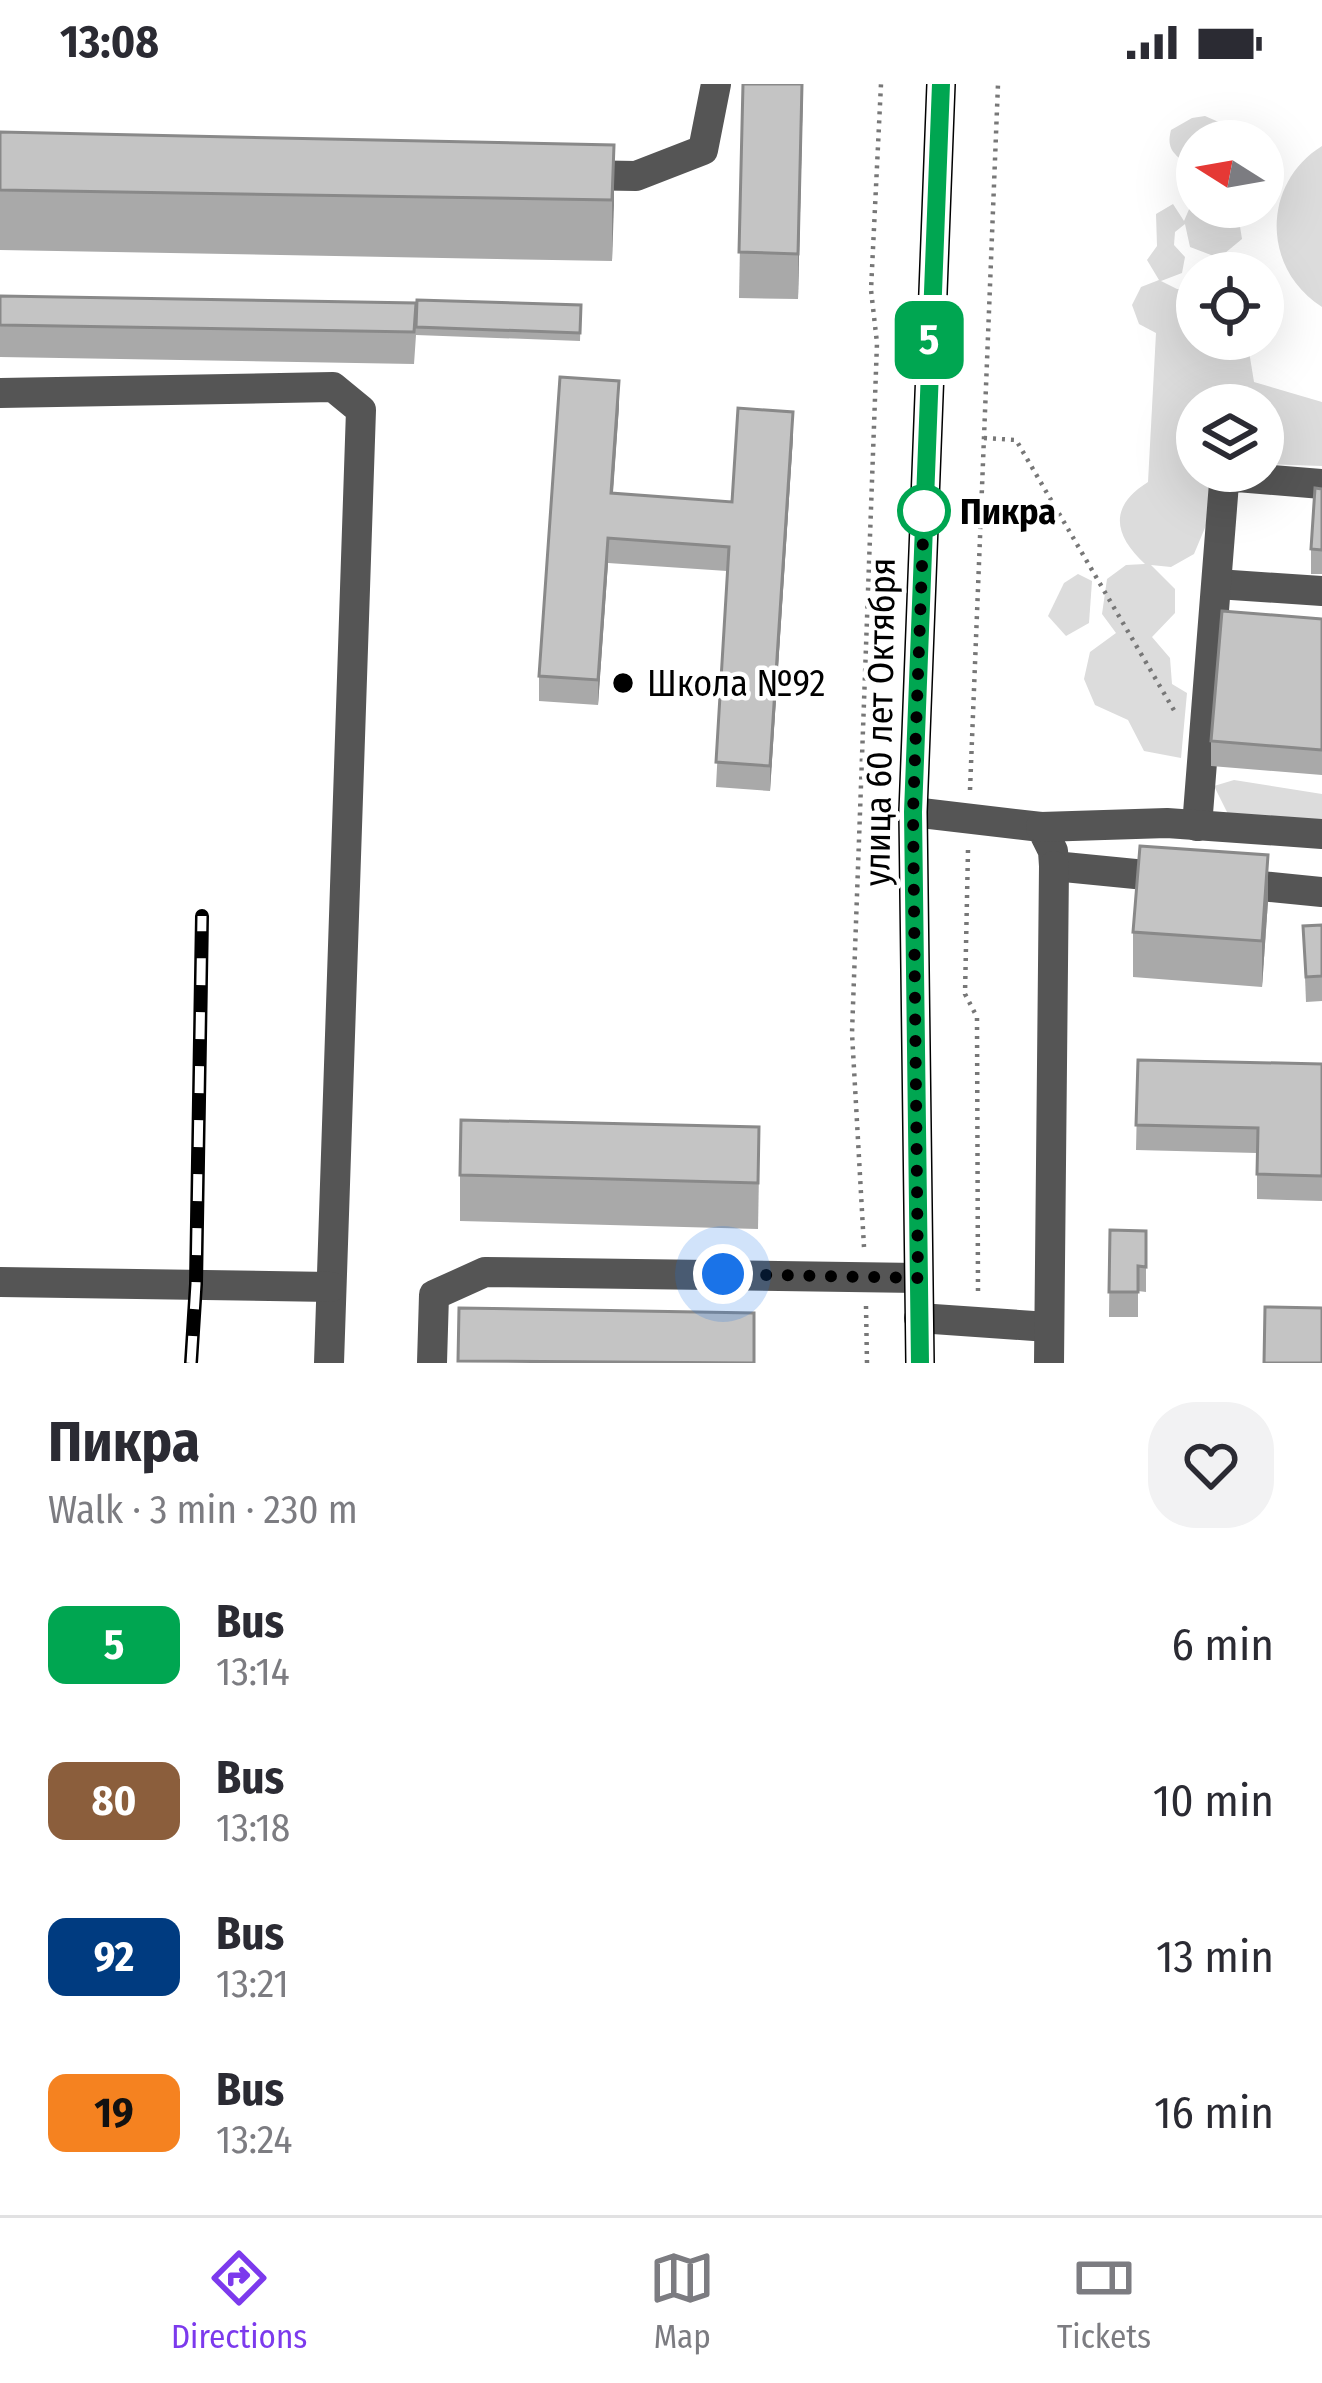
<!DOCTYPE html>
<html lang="en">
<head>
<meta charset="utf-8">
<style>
	:root { --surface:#fff; --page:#f2f2f3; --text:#2b2b33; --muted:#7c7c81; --line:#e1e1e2; --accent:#7c3aed }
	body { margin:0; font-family:"Fira Sans Condensed",sans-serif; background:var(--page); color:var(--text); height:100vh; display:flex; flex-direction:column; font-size:45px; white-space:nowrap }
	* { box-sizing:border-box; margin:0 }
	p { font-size:39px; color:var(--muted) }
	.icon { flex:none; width:66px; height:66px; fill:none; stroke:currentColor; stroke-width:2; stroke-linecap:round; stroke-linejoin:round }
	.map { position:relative; height:1279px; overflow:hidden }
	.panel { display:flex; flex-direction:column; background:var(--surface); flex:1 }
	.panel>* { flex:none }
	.badge { padding:0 24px; border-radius:18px; font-size:42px; line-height:78px }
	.needle { width:78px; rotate:281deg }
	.tools { position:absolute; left:1176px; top:36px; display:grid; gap:24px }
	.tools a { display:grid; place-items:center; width:108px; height:108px; border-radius:50%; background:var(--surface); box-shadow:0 12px 48px #0002; font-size:60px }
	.you { position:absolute; width:60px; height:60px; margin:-30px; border:9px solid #fff; border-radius:50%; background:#1a73e8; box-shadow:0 0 0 18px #1a73e833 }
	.map>.badge { position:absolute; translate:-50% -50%; box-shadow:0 0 0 6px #fff }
	.round { display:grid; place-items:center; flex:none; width:126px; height:126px; border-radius:48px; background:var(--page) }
	.head { display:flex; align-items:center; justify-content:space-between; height:204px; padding:0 48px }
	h1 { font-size:57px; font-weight:700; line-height:90px }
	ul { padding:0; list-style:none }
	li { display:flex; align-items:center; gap:36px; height:156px; padding:0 48px }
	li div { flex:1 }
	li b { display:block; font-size:45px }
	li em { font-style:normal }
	li .badge { min-width:132px; font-weight:700; text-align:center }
	.status { display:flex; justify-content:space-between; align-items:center; height:84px; padding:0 60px; background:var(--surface); direction:ltr }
	.status svg { height:33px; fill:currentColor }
	.tabs { display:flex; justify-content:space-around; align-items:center; height:168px; border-top:3px solid var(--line); background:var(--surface); font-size:33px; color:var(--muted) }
	.tabs a { display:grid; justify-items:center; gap:6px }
	.tabs .on { color:var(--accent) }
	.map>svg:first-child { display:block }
	.green { fill:#dcdcdc }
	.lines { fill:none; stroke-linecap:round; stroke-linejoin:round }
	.path { stroke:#777; stroke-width:4.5; stroke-dasharray:3 6; stroke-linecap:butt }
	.minor { stroke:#555; stroke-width:30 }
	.major { stroke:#000; stroke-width:30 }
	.rail-casing { stroke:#000; stroke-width:14 }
	.rail { stroke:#fff; stroke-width:9; stroke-dasharray:27; stroke-linecap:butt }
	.wall { fill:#a9a9a9 }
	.shaded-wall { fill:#898989 }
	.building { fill:#c4c4c4; stroke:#898989; stroke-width:3 }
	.line-casing { stroke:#fff; stroke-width:27 }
	.line { stroke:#00a651; stroke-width:18 }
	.walk { stroke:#000; stroke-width:12; stroke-dasharray:0 21.6 }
	.stop-dot { fill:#fff; stroke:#00a651; stroke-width:6 }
	.poi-dot { fill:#000; stroke:#fff; stroke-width:4.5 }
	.labels { text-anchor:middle; stroke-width:9; stroke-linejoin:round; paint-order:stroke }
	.stop-label { font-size:36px; font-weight:bold; fill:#000; stroke:#fff; text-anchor:start }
	.poi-label { font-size:36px; fill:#000; stroke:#fff; text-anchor:start }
	.street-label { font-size:36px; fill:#000; stroke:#fff }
</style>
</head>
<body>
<div class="status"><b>13:08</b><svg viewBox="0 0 49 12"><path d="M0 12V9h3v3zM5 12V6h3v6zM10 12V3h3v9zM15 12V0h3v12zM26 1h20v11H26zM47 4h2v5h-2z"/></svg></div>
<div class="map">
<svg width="1322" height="1279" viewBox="0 0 1322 1279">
	<rect width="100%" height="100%" fill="#fff"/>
	<g class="green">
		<path d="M1205 32 1221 39 1224 57H1197V80L1189 82C1174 70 1166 65 1171 46L1192 34Z"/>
		<path d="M1322 62V223C1262 185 1261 100 1322 62Z"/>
		<path d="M1173 120 1184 137 1190 123 1197 120V123L1237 124 1242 155 1219 174 1190 163 1185 140 1175 148 1174 161 1185 173 1182 189 1161 197 1177 205 1197 204V255H1247L1254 298 1322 318V382L1263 380V321H1197V387H1210L1207 439 1194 470 1171 483 1151 481 1175 505V529L1152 553 1170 574 1172 600 1187 609 1181 674 1144 667 1128 636 1095 621 1084 595 1090 568 1116 549 1102 530 1107 495 1126 481 1145 480C1114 451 1108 423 1148 398L1156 249 1139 240 1132 221 1141 203 1159 196 1147 176 1157 162 1156 130Z"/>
		<path d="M1078 490 1092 497 1089 539 1066 552 1048 532 1064 499Z"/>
		<path d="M1234 696 1322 710V739L1228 730 1214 702Z"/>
	</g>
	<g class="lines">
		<g class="path">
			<path d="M984 354 1016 356 1175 628"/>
			<path d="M970 706 998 0"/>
			<path d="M968 766 965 910 977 933 978 1207"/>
			<path d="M864 1163 852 949 877 259 871 206 881 0"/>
			<path d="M866 1222 867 1279"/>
		</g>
		<g class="minor">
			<path d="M576 91 636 92 703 66 716 0"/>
			<path d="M0 309 333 303 361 326 329 1279"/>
			<path d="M1217 500 1322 507"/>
			<path d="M913 728 1041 743 1053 767 1054 782 1176 794"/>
			<path d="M1197 742 1224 399 1237 393 1322 400"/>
			<path d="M1041 743 1167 739 1322 750"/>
			<path d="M1230 799 1322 808"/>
			<path d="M0 1198 331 1203"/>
			<path d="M919 1234 1048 1243"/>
			<path d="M432 1279 434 1211 485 1188 918 1194"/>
			<path d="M1049 1279 1054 782"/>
		</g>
		<path class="major" d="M920 1279 913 728 941 0"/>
		<defs>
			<path id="rail" d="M191 1279 196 1200 202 832"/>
		</defs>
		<use href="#rail" class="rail-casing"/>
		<use href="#rail" class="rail"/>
	</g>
	<g class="wall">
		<path d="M743 0H803L798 215 739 214Z"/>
		<path d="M0 48 614 61 612 177 0 166Z"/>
		<path d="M0 212 581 221 580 257 416 251 414 280 0 273Z"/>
		<path d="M619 322 613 409 732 418 793 353 770 707 716 703 727 487 608 479 598 621 539 617V592Z"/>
		<path d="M1322 405V490H1311V465Z"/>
		<path d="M1322 535V691L1211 682V657Z"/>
		<path d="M1268 817 1262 903 1133 893V848Z"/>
		<path d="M1322 841V917L1306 918 1303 842Z"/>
		<path d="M1138 976 1322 980V1117L1257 1115V1069L1136 1066Z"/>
		<path d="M759 1089 758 1145 460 1137V1091Z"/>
		<path d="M1110 1146 1146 1147V1208L1138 1207V1233H1109Z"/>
	</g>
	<g class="shaded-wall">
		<path d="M802 0H803L798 215V170Z"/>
		<path d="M614 61V122L612 177V116Z"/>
		<path d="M619 297V322L611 434V409Z"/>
		<path d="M793 328V353L770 707V682Z"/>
		<path d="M608 454V479L598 621V596Z"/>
		<path d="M1268 771V817L1262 903V857Z"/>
	</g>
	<g class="building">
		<path d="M743 0H802L798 170 739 168Z"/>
		<path d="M0 48 614 61 612 116 0 106Z"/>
		<path d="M0 212 416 219 414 248 0 241Z"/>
		<path d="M417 216 581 221 580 249 416 243Z"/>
		<path d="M560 293 619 297 611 409 732 418 738 324 793 328 770 682 716 678 729 463 608 454 598 596 539 592Z"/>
		<path d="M1315 404 1322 405V466L1311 465Z"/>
		<path d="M1222 527 1322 535V666L1211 657Z"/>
		<path d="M1140 762 1268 771 1262 857 1133 848Z"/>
		<path d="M1322 841V892L1306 893 1303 842Z"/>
		<path d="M1138 976 1322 980V1092L1257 1090 1258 1044 1136 1041Z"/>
		<path d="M461 1036 759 1043 758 1099 460 1091Z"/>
		<path d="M1110 1146 1146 1147V1183L1138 1182V1208H1109Z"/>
		<path d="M1265 1223 1322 1224V1279H1264Z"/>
		<path d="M459 1224 754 1229V1279L458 1277Z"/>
	</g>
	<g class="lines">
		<defs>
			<path id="line" d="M920 1279 913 728 941 0"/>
		</defs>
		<use href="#line" class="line-casing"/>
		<use href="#line" class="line"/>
		<path class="walk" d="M723 1190 918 1194 913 728 924 427"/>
	</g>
	<circle class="stop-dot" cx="924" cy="427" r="24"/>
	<circle class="poi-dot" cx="623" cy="599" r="12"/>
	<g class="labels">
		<g class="stop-label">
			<text x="960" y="440">Пикра</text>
		</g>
		<g class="poi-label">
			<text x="647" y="612">Школа №92</text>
		</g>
		<g class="street-label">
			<text transform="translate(879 638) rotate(-89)" y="13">улица 60 лет Октября</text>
		</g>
	</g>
</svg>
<div class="tools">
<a><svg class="needle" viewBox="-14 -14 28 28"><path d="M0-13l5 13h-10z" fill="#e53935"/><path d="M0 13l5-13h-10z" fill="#7c7c81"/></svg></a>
<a><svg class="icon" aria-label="locate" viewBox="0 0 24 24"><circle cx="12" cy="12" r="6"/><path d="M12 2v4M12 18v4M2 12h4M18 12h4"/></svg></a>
<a><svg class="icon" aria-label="layers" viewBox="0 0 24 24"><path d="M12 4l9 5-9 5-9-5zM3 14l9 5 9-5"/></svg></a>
</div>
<div class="you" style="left:723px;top:1190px"></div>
<b class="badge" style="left:929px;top:256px;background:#00a651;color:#fff">5</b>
</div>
<section class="panel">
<div class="head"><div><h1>Пикра</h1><p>Walk · 3 min · 230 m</p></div><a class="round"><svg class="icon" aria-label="heart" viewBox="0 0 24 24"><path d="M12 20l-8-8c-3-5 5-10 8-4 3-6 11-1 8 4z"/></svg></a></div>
<ul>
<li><span class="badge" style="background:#00a651;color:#fff">5</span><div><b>Bus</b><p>13:14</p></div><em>6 min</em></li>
<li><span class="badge" style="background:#8b5e3c;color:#fff">80</span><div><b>Bus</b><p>13:18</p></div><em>10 min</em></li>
<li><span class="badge" style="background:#003b80;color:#fff">92</span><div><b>Bus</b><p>13:21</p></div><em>13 min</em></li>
<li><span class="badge" style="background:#f58220;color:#111">19</span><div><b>Bus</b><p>13:24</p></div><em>16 min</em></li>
</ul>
</section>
<nav class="tabs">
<a class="on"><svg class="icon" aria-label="directions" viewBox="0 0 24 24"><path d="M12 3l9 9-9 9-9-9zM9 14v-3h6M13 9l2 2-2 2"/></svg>Directions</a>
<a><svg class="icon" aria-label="map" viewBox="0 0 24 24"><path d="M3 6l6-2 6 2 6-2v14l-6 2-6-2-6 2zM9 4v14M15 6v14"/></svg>Map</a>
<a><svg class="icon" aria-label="tickets" viewBox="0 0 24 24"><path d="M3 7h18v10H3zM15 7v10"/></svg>Tickets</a>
</nav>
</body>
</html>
